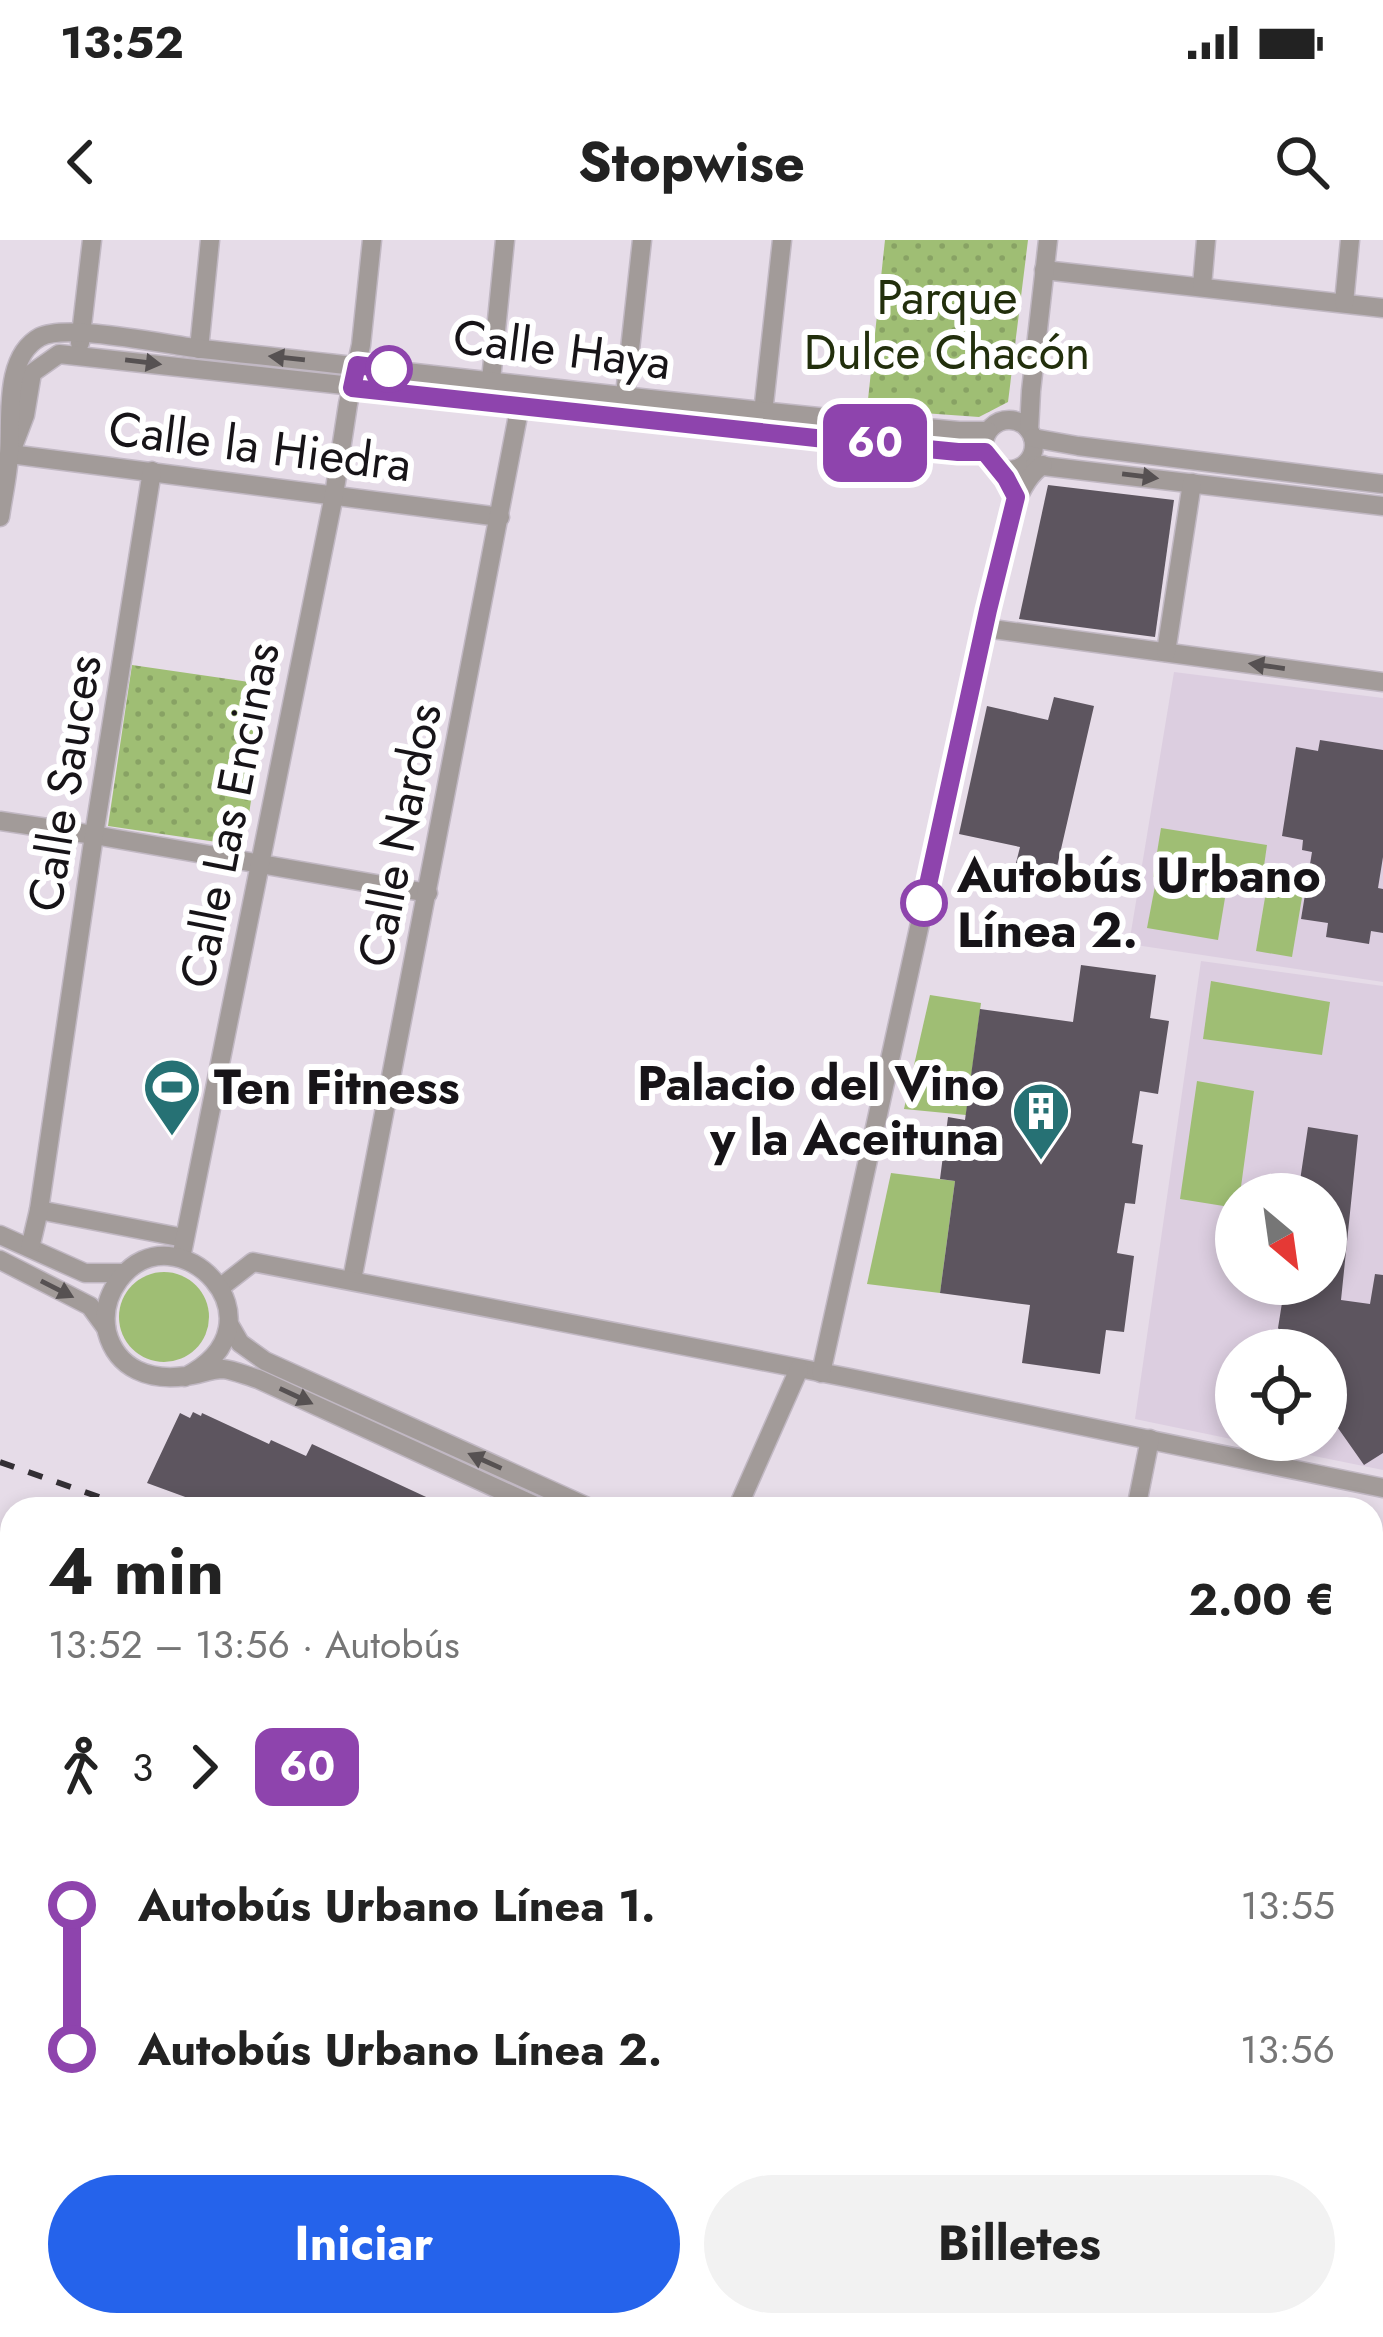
<!DOCTYPE html>
<html lang="es">
<head>
<meta charset="utf-8">
<style>
	:root { --surface:#fff; --page:#f2f2f2; --text:#222; --muted:#767676; --accent:#2563eb }
	body { margin:0; font-family:Jost,sans-serif; background:var(--page); color:var(--text); height:100vh; display:flex; flex-direction:column; font-size:45px; white-space:nowrap }
	* { box-sizing:border-box; margin:0 }
	p { font-size:39px; color:var(--muted) }
	.icon { flex:none; width:66px; height:66px; fill:none; stroke:currentColor; stroke-width:2; stroke-linecap:round; stroke-linejoin:round }
	.map { position:relative; flex:1; overflow:hidden }
	.sheet { position:absolute; left:0px; top:1257px; width:1383px; height:840px; display:flex; flex-direction:column; background:var(--surface); border-radius:36px 36px 0 0; box-shadow:0 6px 18px #0003 }
	.sheet>* { flex:none }
	.badge { padding:0 24px; border-radius:18px; font-size:42px; line-height:78px }
	.needle { width:78px; rotate:151deg }
	.controls { position:absolute; left:1215px; top:933px; display:grid; gap:24px }
	.controls a { display:grid; place-items:center; width:132px; height:132px; border-radius:50%; background:var(--surface); box-shadow:0 6px 18px #0003; font-size:60px }
	.map>.badge { position:absolute; translate:-50% -50%; box-shadow:0 0 0 6px #fff }
	.legs { display:flex; align-items:center; gap:18px; height:132px; padding:0 48px; font-size:39px }
	.legs p { margin-inline-start:auto }
	.summary { display:flex; align-items:center; justify-content:space-between; height:204px; padding:0 48px }
	h1 { font-size:66px; font-weight:700; line-height:90px }
	.cta { display:flex; gap:24px; margin-top:auto; padding:24px 48px }
	.cta a { flex:1; height:138px; border-radius:72px; background:var(--accent); color:#fff; font-size:48px; font-weight:700; line-height:138px; text-align:center }
	.cta a+a { background:var(--page); color:var(--text) }
	ul { padding:0 48px; list-style:none }
	li { display:flex; align-items:center; gap:42px; height:144px; font-size:45px }
	li i { display:grid; place-items:center; width:18px; height:100%; margin:0 15px; background:currentColor }
	li i::after { content:''; width:30px; height:30px; margin:-15px; border:9px solid; border-radius:50%; background:var(--surface) }
	li p { margin-inline-start:auto }
	li:first-child i { background:linear-gradient(#0000 50%,currentColor 0) }
	li:last-child i { background:linear-gradient(currentColor 50%,#0000 0) }
	.status { display:flex; justify-content:space-between; align-items:center; height:84px; padding:0 60px; background:var(--surface); direction:ltr }
	.status svg { height:33px; fill:currentColor }
	header { display:flex; justify-content:space-between; align-items:center; height:156px; padding:0 48px; background:var(--surface); font-size:54px; font-weight:700 }
	.map>svg:first-child { display:block }
	.built { fill:#dccee0; fill-rule:evenodd }
	.park { fill:url(#park-dots) }
	.garden { fill:#9fbe74 }
	.building { fill:#5d555f }
	.lines { fill:none; stroke-linecap:round; stroke-linejoin:round }
	.minor-casing { stroke:#c1b8c3; stroke-width:21 }
	.minor { stroke:#a29b99; stroke-width:18 }
	.rail { stroke:#332f34; stroke-width:6; stroke-dasharray:15 15; stroke-linecap:butt }
	.oneway { fill:#565152 }
	.line-1-casing { stroke:#fff; stroke-width:27 }
	.line-1 { stroke:#8e44ad; stroke-width:18 }
	.stop-1-dot { fill:#fff; stroke:#8e44ad; stroke-width:6 }
	.labels { text-anchor:middle; stroke-width:12; stroke-linejoin:round; paint-order:stroke }
	.park-label { font-size:48px; fill:#222f0c; stroke:#fff }
	.street-label { font-size:48px; fill:#171418; stroke:#fff }
	.stop-label { font-size:48px; font-weight:bold; fill:#171418; stroke:#fff; text-anchor:start }
	.poi-label { font-size:48px; font-weight:bold; fill:#171418; stroke:#fff; text-anchor:end }
</style>
</head>
<body>
<div class="status"><b>13:52</b><svg viewBox="0 0 49 12"><path d="M0 12V9h3v3zM5 12V6h3v6zM10 12V3h3v9zM15 12V0h3v12zM26 1h20v11H26zM47 4h2v5h-2z"/></svg></div>
<header><svg class="icon" aria-label="back" viewBox="0 0 24 24"><path d="M15 5l-7 7 7 7"/></svg>Stopwise<svg class="icon" aria-label="search" viewBox="0 0 24 24"><circle cx="10" cy="10" r="6"/><path d="M15 15l6 6"/></svg></header>
<div class="map">
<svg width="1383" height="2097" viewBox="0 0 1383 2097">
	<defs>
		<pattern id="park-dots" width="8" height="8" patternUnits="userSpaceOnUse" patternTransform="scale(3)"><rect width="8" height="8" fill="#9fbe74"/><path d="M2 2h.1M6 6h.1" fill="none" stroke="#88a264" stroke-width="1.8" stroke-linecap="round"/></pattern>
	</defs>
	<rect width="100%" height="100%" fill="#e6dce8"/>
	<g class="built">
		<path d="M1174 432 1383 458V742L1129 704Z"/>
		<path d="M1201 721 1383 746V1230L1236 1200H1326V1110H1236V1200L1135 1179ZM1236 954H1326V1044H1236Z"/>
	</g>
	<g class="park">
		<path d="M885 0H1028L1008 162 979 177 867 169Z"/>
		<path d="M132 425 269 445 244 606 108 586Z"/>
	</g>
	<g class="garden">
		<path d="M1161 588 1267 605 1260 654 1153 637Z"/>
		<path d="M1270 628 1306 634 1292 717 1256 711Z"/>
		<path d="M1155 646 1225 658 1218 700 1147 688Z"/>
		<path d="M1211 741 1330 762 1322 815 1203 799Z"/>
		<path d="M930 755 981 763 966 875 904 869Z"/>
		<path d="M1197 841 1254 851 1240 954H1236V968L1180 959Z"/>
		<path d="M891 933 955 941 940 1053 867 1044Z"/>
		<circle cx="164" cy="1077" r="45"/>
	</g>
	<g class="building">
		<path d="M1048 245 1174 260 1155 397 1019 379Z"/>
		<path d="M1054 457 1094 466 1053 644 1013 635 1020 607 959 594 987 466 1048 480Z"/>
		<path d="M1320 500 1383 510V617L1378 648 1383 649V693L1371 691 1369 704 1326 697 1328 683 1301 679 1312 612 1302 610 1303 600 1282 596 1296 507 1318 511Z"/>
		<path d="M1081 725 1156 735 1150 778 1169 781 1158 854 1140 851 1132 903 1143 905 1135 964 1125 963 1117 1013 1134 1016 1124 1092 1106 1090 1100 1134 1022 1123 1030 1065 940 1053 955 941 940 939 948 877 965 880 980 769 1073 782Z"/>
		<path d="M1308 887 1358 895 1341 1060 1370 1064 1375 1034 1383 1035V1213L1364 1225 1326 1171V1110H1293L1278 1088 1285 1044H1326V954H1298Z"/>
		<path d="M193 1172 201 1176 202 1173 269 1204 271 1200 306 1216 312 1204 452 1269H218L147 1243 180 1173 190 1178Z"/>
	</g>
	<g class="lines">
		<defs>
			<g id="minor">
				<path d="M1044 30 1383 68"/>
				<path d="M1202 46 1206 0"/>
				<path d="M1344 63 1350 0"/>
				<path d="M80 103 92 0"/>
				<path d="M199 109 210 0"/>
				<path d="M491 140 505 0"/>
				<path d="M625 155 642 0"/>
				<path d="M763 173 782 0"/>
				<circle cx="1009" cy="205" r="25"/>
				<path d="M1029 190 1031 151 1048 0"/>
				<path d="M1033 198 1078 206 1383 244"/>
				<path d="M14 204 25 175 32 133 59 114 957 212H985"/>
				<path d="M10 214 500 277"/>
				<path d="M1035 225 1383 266"/>
				<path d="M0 277C3 256 8 235 9 214 12 179 3 117 40 97 67 83 167 105 202 109 454 137 706 167 959 191H988"/>
				<path d="M985 388 1383 442"/>
				<path d="M1166 412 1192 243"/>
				<path d="M0 581 94 595 428 653"/>
				<path d="M39 970 184 998"/>
				<path d="M0 995 85 1033H124"/>
				<path d="M30 1008 39 970 94 595 152 231"/>
				<path d="M181 1018 334 255 348 164 361 105 372 0"/>
				<path d="M0 1020 90 1066 106 1088"/>
				<path d="M352 1040 520 165"/>
				<path d="M221 1047 253 1022 850 1138 1383 1248"/>
				<path d="M229 1084 240 1103 265 1121 592 1269"/>
				<path d="M821 1133 989 370C998 331 1008 247 1043 225"/>
				<path d="M185 1137C292 1083 176 965 119 1040 108 1055 103 1073 107 1092 117 1130 151 1141 186 1136 198 1135 211 1129 223 1129 234 1130 247 1136 258 1139L542 1269"/>
				<path d="M737 1269 799 1129"/>
				<path d="M1136 1269 1150 1199"/>
				<path d="M1371 1450 1383 1452"/>
				<path d="M1371 1619 1383 1624"/>
				<path d="M1371 1641 1383 1646"/>
			</g>
		</defs>
		<use href="#minor" class="minor-casing"/>
		<use href="#minor" class="minor"/>
		<g class="rail">
			<path d="M0 1222 133 1269"/>
			<path d="M1371 1721 1383 1726"/>
		</g>
	</g>
	<defs><path id="oneway-solid" d="M-6-.8H1V-3.2L6.5 0L1 3.2V.8H-6Z" transform="scale(3)"/></defs>
	<g class="oneway">
		<use href="#oneway-solid" transform="translate(287 118) rotate(-174)"/>
		<use href="#oneway-solid" transform="translate(143 122) rotate(7)"/>
		<use href="#oneway-solid" transform="translate(1140 236) rotate(7)"/>
		<use href="#oneway-solid" transform="translate(1267 426) rotate(-172)"/>
		<use href="#oneway-solid" transform="translate(57 1049) rotate(27)"/>
		<use href="#oneway-solid" transform="translate(296 1156) rotate(25)"/>
		<use href="#oneway-solid" transform="translate(485 1221) rotate(-156)"/>
	</g>
	<g class="lines">
		<defs>
			<path id="line-1" d="M389 129 357 125 352 148 825 199 958 212H985L1006 238 1016 257 988 370 924 663"/>
		</defs>
		<use href="#line-1" class="line-1-casing"/>
		<use href="#line-1" class="line-1"/>
	</g>
	<defs>
		<symbol id="stadium-pin" viewBox="-11 -11 22 30"><path d="M0 17L-7.5 6A9.5 9.5 0 1 1 7.5 6Z" fill="#267174" stroke="#fff"/><path d="M0-5a6.5 5 0 1 0 0 10a6.5 5 0 1 0 0-10ZM-3.5-1.8h7v3.6h-7Z" fill="#fff"/></symbol>
		<symbol id="building-pin" viewBox="-11 -11 22 30"><path d="M0 17L-7.5 6A9.5 9.5 0 1 1 7.5 6Z" fill="#267174" stroke="#fff"/><path d="M-4-6H4V6H1V3H-1V6H-4ZM-2.5-4.3h1.7v1.8h-1.7ZM.8-4.3h1.7v1.8H.8ZM-2.5-1h1.7V.8h-1.7ZM.8-1h1.7V.8H.8Z" fill="#fff"/></symbol>
	</defs>
	<g fill-rule="evenodd">
		<use href="#stadium-pin" x="139" y="814" width="66" height="90"/>
		<use href="#building-pin" x="1008" y="838" width="66" height="90"/>
	</g>
	<g class="stop-1-dot">
		<circle cx="389" cy="129" r="21"/>
		<circle cx="924" cy="663" r="21"/>
	</g>
	<g class="labels">
		<g class="park-label">
			<text x="947" y="74">Parque<tspan x="947" dy="55">Dulce Chacón</tspan></text>
		</g>
		<g class="street-label">
			<text transform="translate(562 109) rotate(7)" y="17">Calle Haya</text>
			<text transform="translate(260 206) rotate(7)" y="17">Calle la Hiedra</text>
			<text transform="translate(64 543) rotate(-81)" y="17">Calle Sauces</text>
			<text transform="translate(229 575) rotate(-79)" y="17">Calle Las Encinas</text>
			<text transform="translate(399 595) rotate(-79)" y="17">Calle Nardos</text>
		</g>
		<g class="stop-label">
			<text x="957" y="652">Autobús Urbano<tspan x="957" dy="55">Línea 2.</tspan></text>
		</g>
		<g class="poi-label">
			<text x="999" y="860">Palacio del Vino<tspan x="999" dy="55">y la Aceituna</tspan></text>
			<text x="214" y="864" text-anchor="start">Ten Fitness</text>
		</g>
	</g>
</svg>
<div class="controls">
<a><svg class="needle" viewBox="-14 -14 28 28"><path d="M0-13l5 13h-10z" fill="#e53935"/><path d="M0 13l5-13h-10z" fill="#767676"/></svg></a>
<a><svg class="icon" aria-label="locate" viewBox="0 0 24 24"><circle cx="12" cy="12" r="6"/><path d="M12 2v4M12 18v4M2 12h4M18 12h4"/></svg></a>
</div>
<b class="badge" style="left:875px;top:203px;background:#8e44ad;color:#fff">60</b>
<section class="sheet">
<div class="summary"><div><h1>4 min</h1><p>13:52 – 13:56 · Autobús</p></div><b>2.00 €</b></div>
<div class="legs"><svg class="icon" aria-label="walk" viewBox="0 0 24 24"><circle cx="13" cy="4" r="2"/><path d="M13 8l-2 6 4 7M11 14l-3 7M7 12l3-4h3l4 4"/></svg>3<svg class="icon" aria-label="forward" viewBox="0 0 24 24"><path d="M9 5l7 7-7 7"/></svg><b class="badge" style="background:#8e44ad;color:#fff">60</b></div>
<ul>
<li><i style="color:#8e44ad"></i><b>Autobús Urbano Línea 1.</b><p>13:55</p></li>
<li><i style="color:#8e44ad"></i><b>Autobús Urbano Línea 2.</b><p>13:56</p></li>
</ul>
<div class="cta"><a>Iniciar</a><a>Billetes</a></div>
</section>
</div>
</body>
</html>
